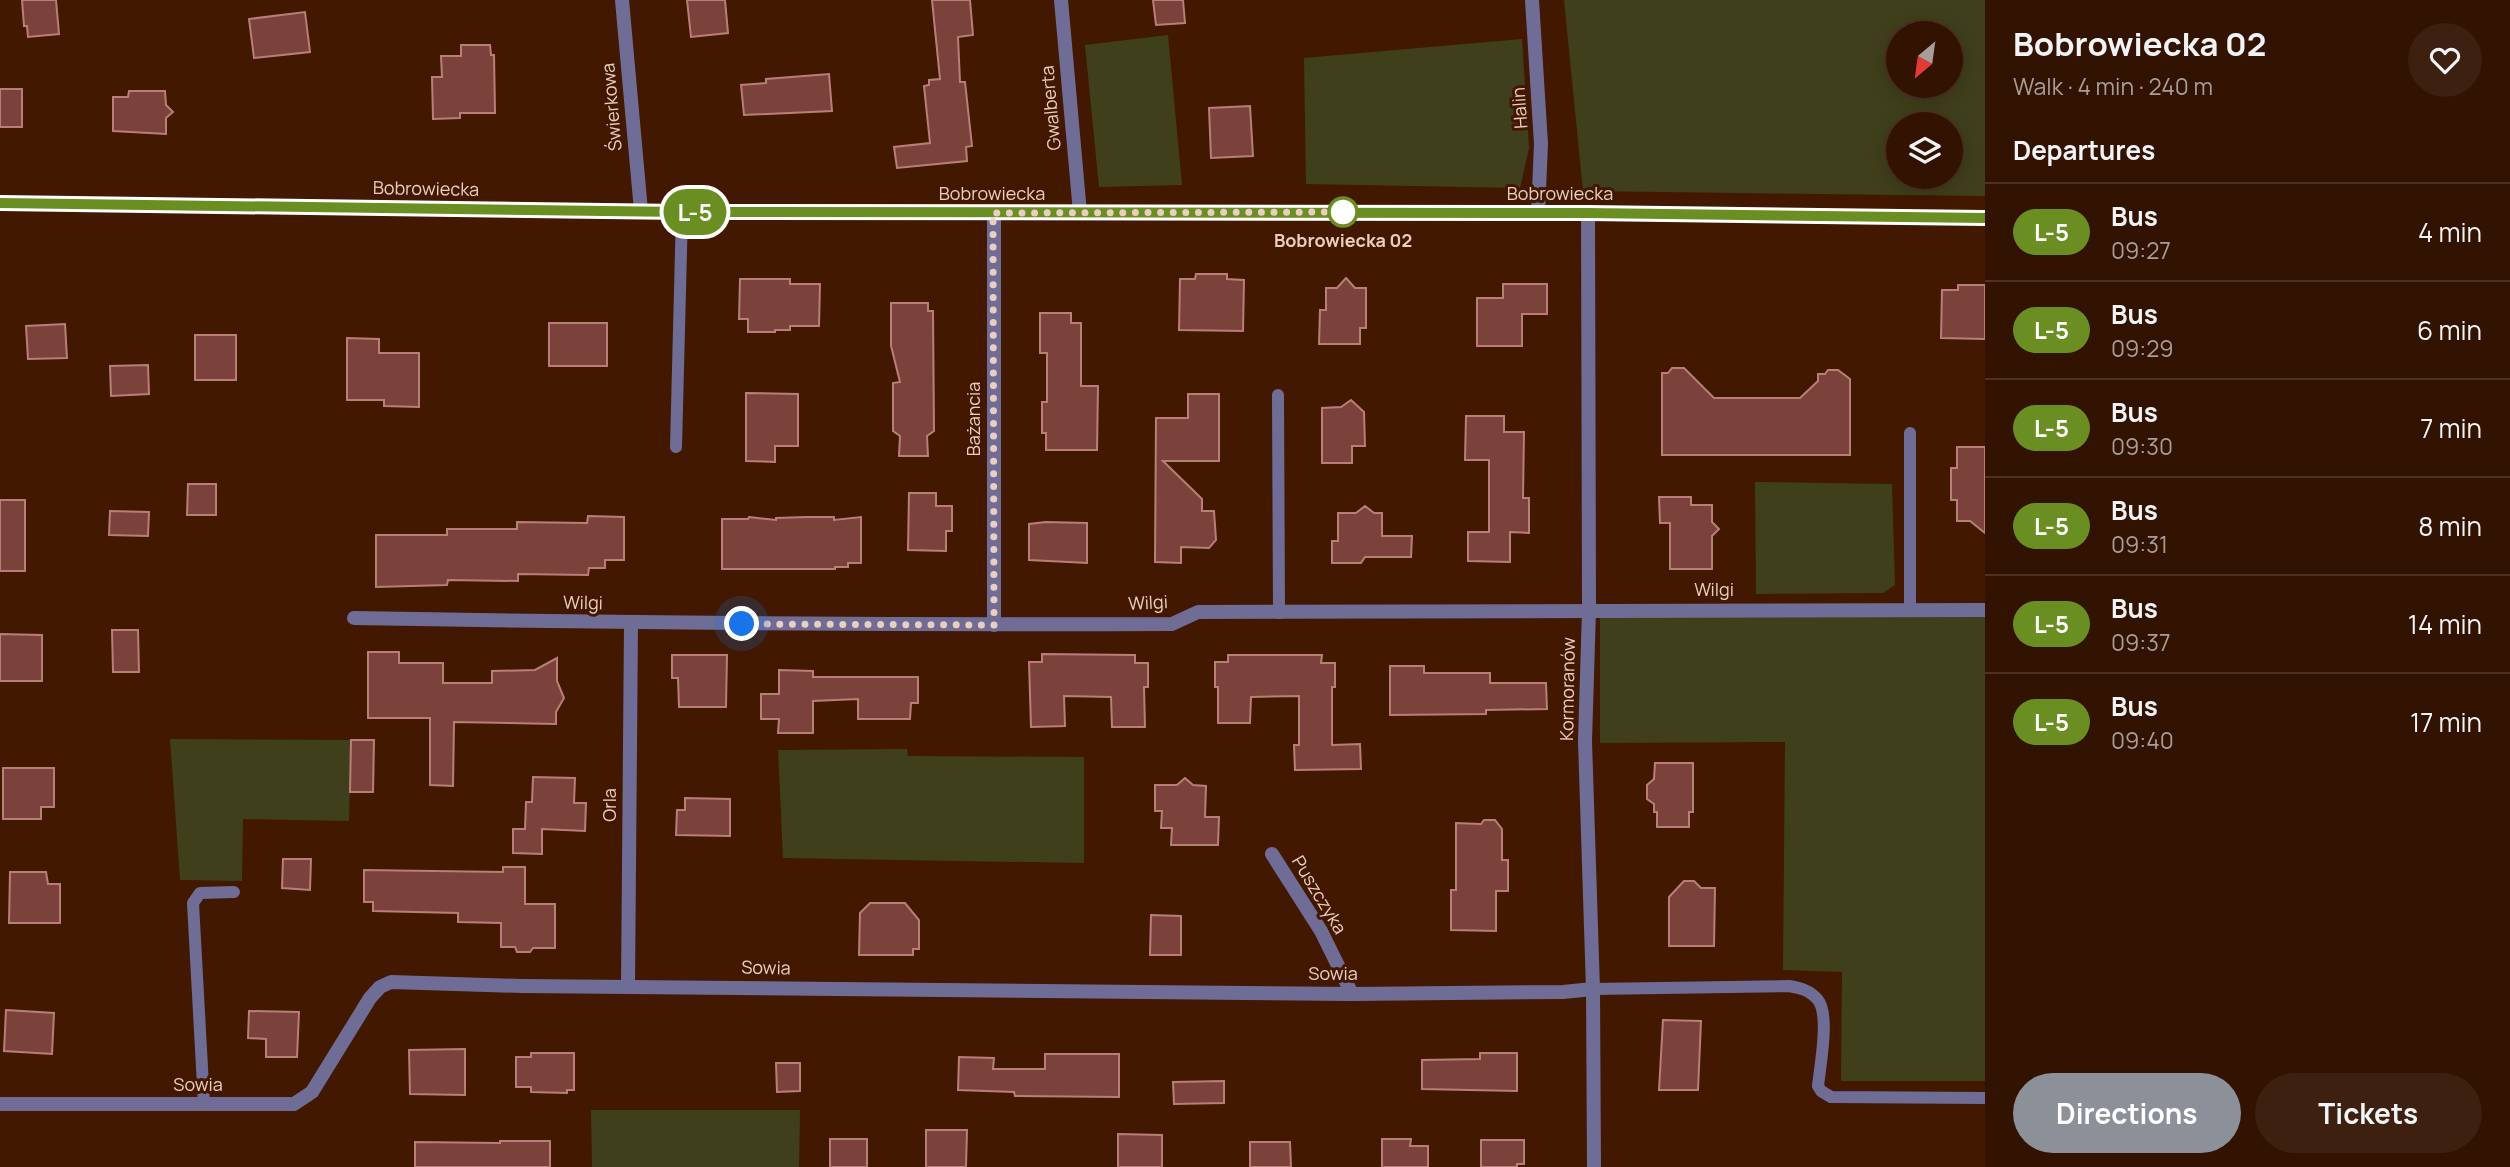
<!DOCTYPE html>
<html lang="en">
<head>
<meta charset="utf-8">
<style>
	:root { --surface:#321201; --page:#3d2010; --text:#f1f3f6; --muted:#a89e99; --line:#4d3223; --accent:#8c9099 }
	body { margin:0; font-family:Manrope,sans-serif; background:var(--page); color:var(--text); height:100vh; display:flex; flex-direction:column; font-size:26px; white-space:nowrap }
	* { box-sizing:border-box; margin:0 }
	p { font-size:23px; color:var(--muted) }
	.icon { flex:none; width:38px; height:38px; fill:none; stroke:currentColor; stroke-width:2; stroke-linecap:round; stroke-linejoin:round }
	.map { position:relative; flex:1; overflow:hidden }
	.panel { display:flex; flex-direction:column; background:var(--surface); width:525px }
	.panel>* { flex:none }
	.badge { padding:0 14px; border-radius:23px; font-size:24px; line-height:46px }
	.needle { width:46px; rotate:209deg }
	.buttons { position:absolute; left:1886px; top:21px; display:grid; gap:14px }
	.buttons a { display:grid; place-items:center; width:77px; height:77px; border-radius:50%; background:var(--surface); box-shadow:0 4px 18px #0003,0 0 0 2px var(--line); font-size:35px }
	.you { position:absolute; width:35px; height:35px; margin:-18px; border:5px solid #fff; border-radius:50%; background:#1a73e8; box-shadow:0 0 0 10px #1a73e833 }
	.map>.badge { position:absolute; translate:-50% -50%; box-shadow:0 0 0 4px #fff }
	h2 { padding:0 28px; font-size:26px; line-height:63px }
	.round { display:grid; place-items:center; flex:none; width:74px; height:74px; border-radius:37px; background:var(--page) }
	.summary { display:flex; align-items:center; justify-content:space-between; height:119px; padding:0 28px }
	h1 { font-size:33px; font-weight:700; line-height:52px }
	.button { display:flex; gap:14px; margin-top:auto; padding:14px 28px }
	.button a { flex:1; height:80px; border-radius:42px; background:var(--accent); color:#fff; font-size:28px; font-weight:700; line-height:80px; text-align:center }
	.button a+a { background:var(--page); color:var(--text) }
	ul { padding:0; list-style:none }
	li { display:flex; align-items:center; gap:21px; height:98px; padding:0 28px; border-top:2px solid var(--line) }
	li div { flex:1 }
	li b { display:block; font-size:26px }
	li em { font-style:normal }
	li .badge { min-width:77px; font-weight:700; text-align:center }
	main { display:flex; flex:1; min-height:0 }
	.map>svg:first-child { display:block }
	.green { fill:#403f1b; fill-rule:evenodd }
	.building { fill:#7b423c; stroke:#b87f78; stroke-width:2 }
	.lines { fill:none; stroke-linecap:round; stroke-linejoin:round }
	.service { stroke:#6f6d96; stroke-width:12 }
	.minor { stroke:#6f6d96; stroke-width:14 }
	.tertiary { stroke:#6f6d96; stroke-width:14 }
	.line-casing { stroke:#fff; stroke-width:16 }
	.line { stroke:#6b8e23; stroke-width:10 }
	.walk { stroke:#ebcec1; stroke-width:7; stroke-dasharray:0 12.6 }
	.stop-dot { fill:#fff; stroke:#6b8e23; stroke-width:3.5 }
	.labels { text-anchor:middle; stroke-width:6; stroke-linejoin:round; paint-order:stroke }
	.street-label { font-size:18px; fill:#ebcec1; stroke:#421801 }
	.stop-label { font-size:18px; font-weight:bold; fill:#ebcec1; stroke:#421801 }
</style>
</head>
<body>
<main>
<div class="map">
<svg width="1985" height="1167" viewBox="0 0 1985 1167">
	<rect width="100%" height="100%" fill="#421801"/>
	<g class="green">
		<path d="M1564 0H1985V196L1583 191ZM1899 33H1951V86H1899ZM1899 124H1951V177H1899Z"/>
		<path d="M1168 35 1182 185 1099 187 1085 45Z"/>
		<path d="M1522 39 1529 148 1520 188 1306 184 1304 58Z"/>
		<path d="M1755 482 1892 484 1895 585 1883 593 1756 594Z"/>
		<path d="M1600 616 1985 617V1081H1841L1842 972 1783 970 1785 742 1600 743Z"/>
		<path d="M170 739 351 740 349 821 243 819 242 881 180 880Z"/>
		<path d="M907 749 908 756 1084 757V863L783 858 778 750Z"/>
		<path d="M591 1110H800L799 1167H592Z"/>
	</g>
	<g class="building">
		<path d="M22 0H56L59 34 28 37 27 26H24Z"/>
		<path d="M687 0H725L728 33 691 37Z"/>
		<path d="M932 0H970L973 35 958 37 960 82H965L972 146 966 147 967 161 897 168 894 147 930 143 924 86 929 85V80L940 79Z"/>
		<path d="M1153 0H1183L1185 23 1156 25Z"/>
		<path d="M305 12 310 52 254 58 249 19Z"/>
		<path d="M461 45H490L491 55H494L495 113H460V118L433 119 432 77H442L441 56H461Z"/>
		<path d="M829 74 832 111 744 115 741 85 766 83V79Z"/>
		<rect x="0" y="89" width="22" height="38"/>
		<path d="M129 91H165L166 105 173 112 166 118V134L113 131V97H128Z"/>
		<path d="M1250 106 1253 156 1211 158 1209 108Z"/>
		<path d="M1196 274H1227V279L1244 280 1243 331 1179 330 1180 279H1195Z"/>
		<path d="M1346 278 1355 288H1366V328H1360V344H1319L1320 310H1326V288H1337Z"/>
		<path d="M740 279H790V284H820L819 326H790V330H775V332H748V319H739Z"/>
		<path d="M1503 284H1547V314H1522V346H1477V298H1503Z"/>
		<path d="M1958 285H1985V339L1941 338 1942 290H1958Z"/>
		<path d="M891 303H928V311H933L934 431 927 436 928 456H899L900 436 893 431V383L900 382 891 346Z"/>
		<path d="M1040 313H1071V323H1081V386H1098L1097 450H1046V433H1042V402H1047V353H1040Z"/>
		<rect x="549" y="323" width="58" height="43"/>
		<path d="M65 324 67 358 28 359 26 326Z"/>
		<rect x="195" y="335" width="41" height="45"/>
		<path d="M347 338 379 339V353H419V407L384 406V400H347Z"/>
		<path d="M148 365 149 394 111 396 110 366Z"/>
		<path d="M1672 368H1684L1714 398H1800L1818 381V374H1825L1828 370H1838L1850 379V455H1662V373H1668Z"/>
		<path d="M746 393 798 394V446H775V462L746 461Z"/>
		<path d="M1188 394H1219V461H1163L1202 499V511H1214L1216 540 1209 548 1181 547V563L1155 562 1156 418H1188Z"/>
		<path d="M1351 400 1364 412 1365 446H1352V463H1322V408L1341 407Z"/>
		<path d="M1466 416H1504V432H1524L1523 498H1529V533L1510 532V562L1468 561V532H1489V460H1465Z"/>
		<path d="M1957 447H1985V533L1970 521H1957V500H1951V468H1957Z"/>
		<path d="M188 484H216V515H187Z"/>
		<path d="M909 493H936V506H952V531H946V551L908 550Z"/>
		<path d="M1659 497H1691V505H1712V522L1719 529 1712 536V569H1670V523H1660Z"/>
		<rect x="0" y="500" width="25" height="71"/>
		<path d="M1365 506 1374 513H1382V536H1412L1411 557H1365L1361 563H1332V541H1338V513H1356Z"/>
		<path d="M110 511 149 512 148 536 109 535Z"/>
		<path d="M588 516 624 517V560H605V568H589L588 575 518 574V581L448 580 447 585 376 587V535H447V529H517V522L587 523Z"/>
		<path d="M749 517 776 520V518L806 517H834V520L861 517V563H848V567H835V569H722V519H748Z"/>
		<path d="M1046 522 1087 523V563L1029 560V524Z"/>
		<path d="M112 630H138L139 672H113Z"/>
		<path d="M0 634 42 635V681H0Z"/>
		<path d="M368 652H399V663H443V683H492V671L535 670 557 658V681L564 698 556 712V724L454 722 453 786 430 785V718H368Z"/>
		<path d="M1042 654 1135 655V663H1148V687H1144L1145 727H1112L1111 697 1064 696 1065 726 1031 727 1029 662H1042Z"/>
		<path d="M672 655H727L726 707H679L678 678H672Z"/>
		<path d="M1228 655H1322L1321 663H1335V687H1332V745L1360 744 1361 769 1295 770 1294 745H1299V696L1251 697 1250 723H1218V687H1215V662H1228Z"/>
		<path d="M1390 666H1424V673H1490V683H1546L1547 709 1486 710V714L1390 715Z"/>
		<path d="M779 670 813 671V677H918V703H911L910 719H858V699L813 701V733H778L779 719H761V694H779Z"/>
		<path d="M351 740H374L373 792H350Z"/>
		<path d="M1655 763H1693V812H1689V827H1657V812H1654V804L1647 799V785L1654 779Z"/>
		<path d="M3 768H54V807H41V819H3Z"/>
		<path d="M533 777 575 778 574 803H586L585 831 542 829V854L513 853V829H525L526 802H532Z"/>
		<path d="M1185 778 1193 785 1206 786 1205 817H1219L1218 845H1171L1172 828H1161L1162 811H1155V785H1177Z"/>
		<path d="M685 798 730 799V836L676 835 677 810H685Z"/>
		<path d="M1484 820H1495L1502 829V860H1508V891H1496V931L1451 930V890H1456V823L1481 824Z"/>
		<path d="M283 859H311L310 890 282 888Z"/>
		<path d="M503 867H525V904H555V948H533L530 952H517L515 947H501V923L458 922V913L373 911V902H364V870L503 872Z"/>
		<path d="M10 872H46L48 884H60V923H9Z"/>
		<path d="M1684 881H1694L1701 888H1715L1714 946H1669V897Z"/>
		<path d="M870 903H905L919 920V949H913V955H859L860 913Z"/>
		<path d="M1151 915 1181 916V955H1150Z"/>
		<path d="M6 1010 54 1013 52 1054 4 1051Z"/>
		<path d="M249 1011 299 1012 297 1057H266V1039L248 1038Z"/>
		<path d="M1663 1020 1701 1021 1698 1090H1659Z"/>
		<path d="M465 1049V1095L410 1094 409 1050Z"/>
		<path d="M531 1053H574V1090H567V1093L531 1092V1087H516V1057H531Z"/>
		<path d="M1480 1053H1517V1091L1422 1089V1060L1480 1059Z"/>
		<path d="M1045 1054H1119V1097L1015 1096 1014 1092 958 1090 959 1057 994 1058 993 1069H1045Z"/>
		<path d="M776 1063H800V1091L777 1092Z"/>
		<path d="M1224 1081V1103L1174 1104 1173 1082Z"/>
		<path d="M926 1130H967L966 1167H926Z"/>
		<path d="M1118 1134 1162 1135V1167H1118Z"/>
		<rect x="830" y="1139" width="37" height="28"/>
		<path d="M1382 1139H1411L1410 1146H1428V1167H1382Z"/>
		<path d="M1481 1140H1524V1164H1517V1167H1481Z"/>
		<path d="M500 1141H550V1167H415V1142L500 1143Z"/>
		<path d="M1250 1142H1290L1291 1167H1250Z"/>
	</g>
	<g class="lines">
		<g class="service">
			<path d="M1278 395 1279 613"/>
			<path d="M1910 433V610"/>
			<path d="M676 447 682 212"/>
			<path d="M1593 989 1789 986C1800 988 1810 990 1818 1000 1830 1015 1820 1066 1818 1086L1821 1091 1831 1097 1985 1098"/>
			<path d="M204 1104 193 903 200 893 234 892"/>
		</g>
		<g class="minor">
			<path d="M622 0 641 211"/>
			<path d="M1061 0 1080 213"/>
			<path d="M1532 0 1541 144 1538 213"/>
			<path d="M994 213V625"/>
			<path d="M1588 213 1589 610 1585 741 1593 989 1594 1167"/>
			<path d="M354 618C626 623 899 625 1172 624L1198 612 1985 610"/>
			<path d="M1272 854 1321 931 1352 994"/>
			<path d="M628 986 631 624"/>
			<path d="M0 1104H294L312 1092 370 998 380 987 391 982 522 986 1352 994 1563 992 1593 989"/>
		</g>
		<path class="tertiary" d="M0 203 682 212 1588 213 1985 218"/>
	</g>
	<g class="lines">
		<defs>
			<path id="line" d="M0 203 682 212 1588 213 1985 218"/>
		</defs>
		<use href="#line" class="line-casing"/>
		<use href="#line" class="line"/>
		<path class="walk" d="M742 624 994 625 993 213 1343 212"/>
	</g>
	<circle class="stop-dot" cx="1343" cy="212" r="14"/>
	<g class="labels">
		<g class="street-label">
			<text transform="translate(612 107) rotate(-95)" y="6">Świerkowa</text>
			<text transform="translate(1051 108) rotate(-95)" y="6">Gwalberta</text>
			<text transform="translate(1520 108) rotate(-94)" y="6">Halin</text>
			<text transform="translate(426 189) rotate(1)" y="6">Bobrowiecka</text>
			<text x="992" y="200">Bobrowiecka</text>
			<text x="1560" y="200">Bobrowiecka</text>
			<text transform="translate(974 419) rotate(-90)" y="6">Bażancia</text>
			<text x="1714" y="596">Wilgi</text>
			<text transform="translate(583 603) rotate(1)" y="6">Wilgi</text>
			<text transform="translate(1148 603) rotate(-3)" y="6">Wilgi</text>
			<text transform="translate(1568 689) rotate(-89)" y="6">Kormoranów</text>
			<text transform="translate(610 805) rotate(-90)" y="6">Orla</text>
			<text transform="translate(1319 895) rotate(59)" y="6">Puszczyka</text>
			<text transform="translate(766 968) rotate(1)" y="6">Sowia</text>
			<text x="1333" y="980">Sowia</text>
			<text x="198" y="1091">Sowia</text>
		</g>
		<g class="stop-label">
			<text x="1343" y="247">Bobrowiecka 02</text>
		</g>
	</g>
</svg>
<div class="buttons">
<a><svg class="needle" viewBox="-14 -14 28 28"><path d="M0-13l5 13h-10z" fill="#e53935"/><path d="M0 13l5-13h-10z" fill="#a89e99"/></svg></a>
<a><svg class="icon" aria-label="layers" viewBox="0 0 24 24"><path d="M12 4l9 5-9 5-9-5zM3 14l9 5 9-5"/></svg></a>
</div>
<div class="you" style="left:742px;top:624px"></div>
<b class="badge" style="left:695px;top:212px;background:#6b8e23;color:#fff">L-5</b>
</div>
<section class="panel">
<div class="summary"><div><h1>Bobrowiecka 02</h1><p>Walk · 4 min · 240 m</p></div><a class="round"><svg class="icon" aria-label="heart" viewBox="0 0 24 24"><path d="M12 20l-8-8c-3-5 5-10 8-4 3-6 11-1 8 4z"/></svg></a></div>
<h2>Departures</h2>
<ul>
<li><span class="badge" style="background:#6b8e23;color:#fff">L-5</span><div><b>Bus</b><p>09:27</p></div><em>4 min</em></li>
<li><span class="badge" style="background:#6b8e23;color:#fff">L-5</span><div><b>Bus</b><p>09:29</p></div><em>6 min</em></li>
<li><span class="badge" style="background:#6b8e23;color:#fff">L-5</span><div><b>Bus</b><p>09:30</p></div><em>7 min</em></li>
<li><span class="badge" style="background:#6b8e23;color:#fff">L-5</span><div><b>Bus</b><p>09:31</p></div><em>8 min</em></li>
<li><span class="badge" style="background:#6b8e23;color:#fff">L-5</span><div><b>Bus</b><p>09:37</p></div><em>14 min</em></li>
<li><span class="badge" style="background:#6b8e23;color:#fff">L-5</span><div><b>Bus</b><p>09:40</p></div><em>17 min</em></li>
</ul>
<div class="button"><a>Directions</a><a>Tickets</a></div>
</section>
</main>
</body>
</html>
